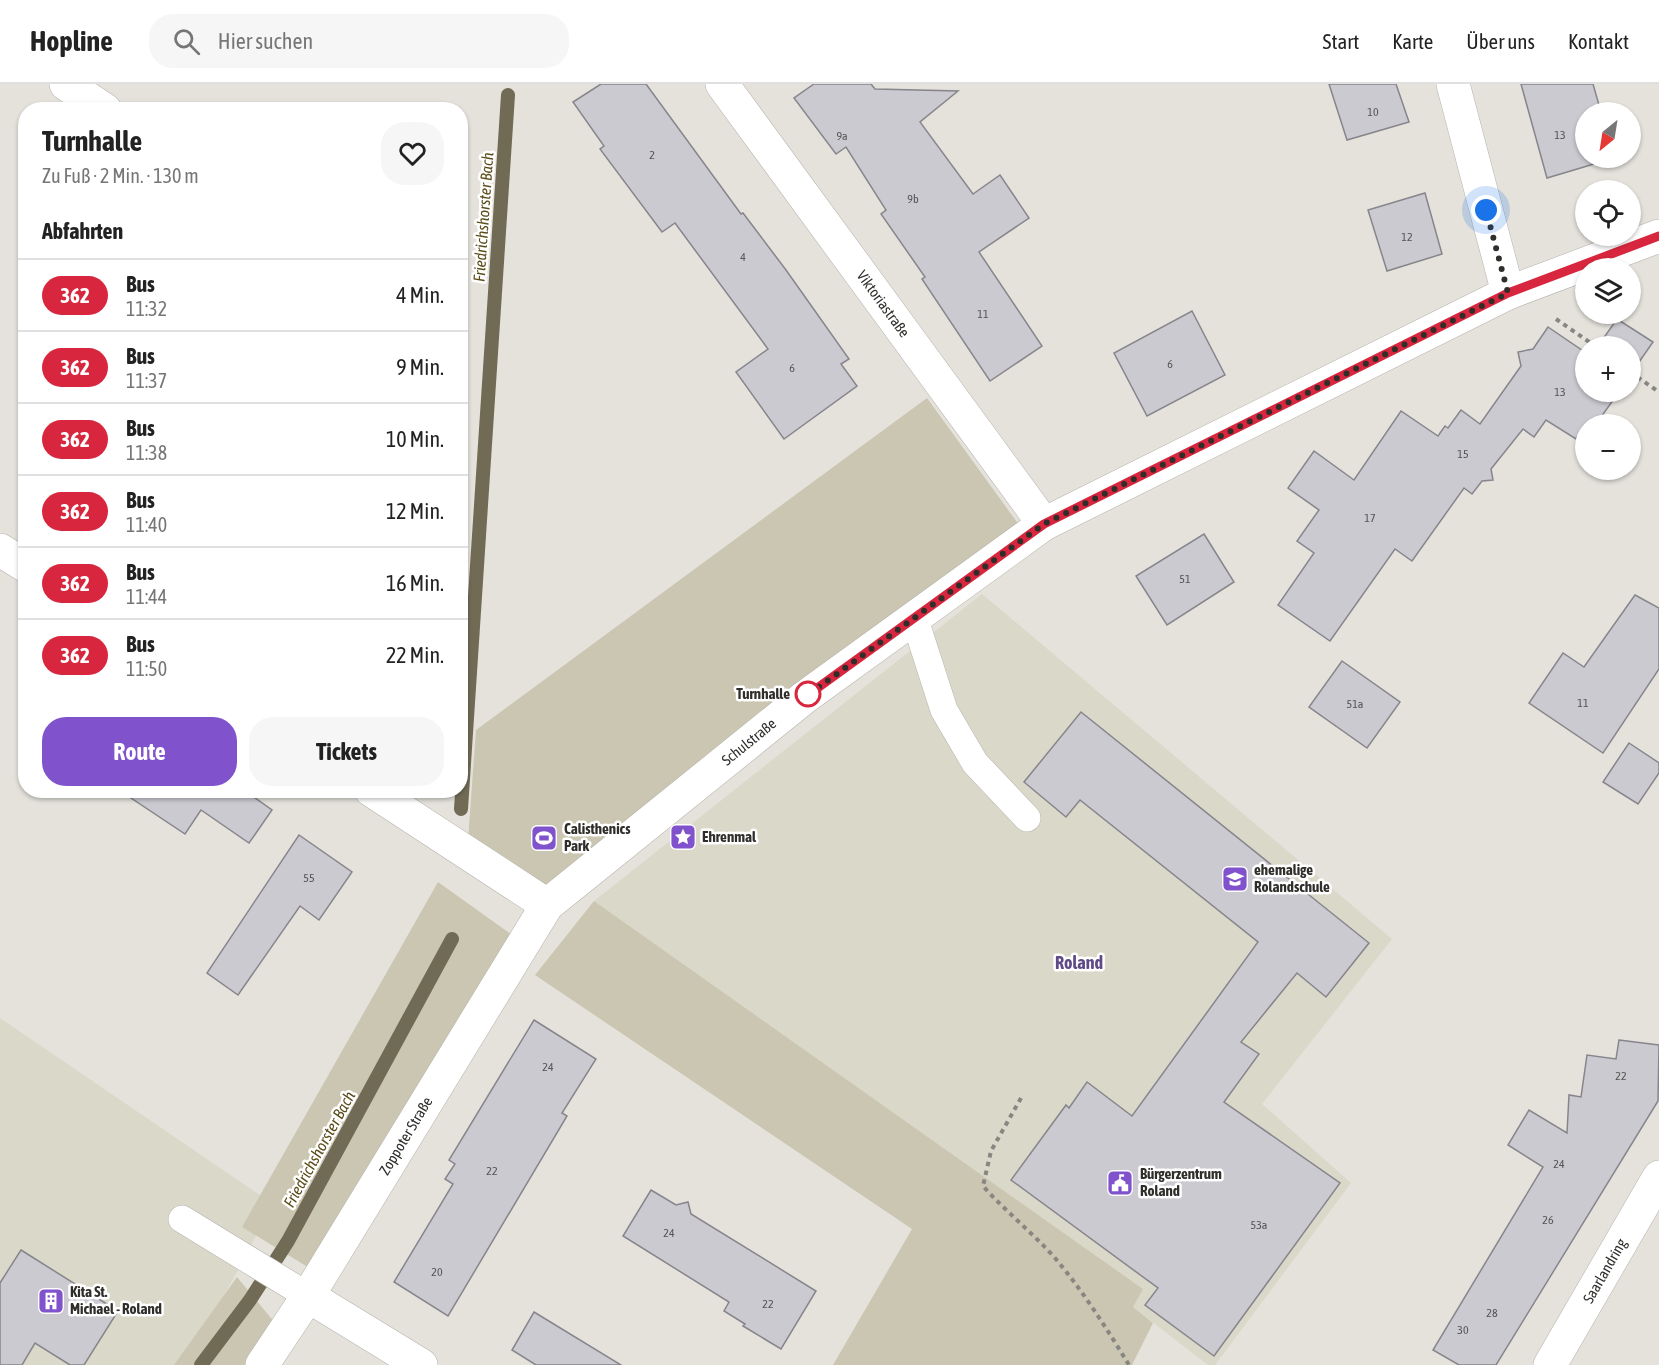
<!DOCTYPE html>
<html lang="de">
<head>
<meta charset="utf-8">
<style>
	:root { --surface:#fff; --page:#f6f6f6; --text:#222; --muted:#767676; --line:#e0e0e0; --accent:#8053cc }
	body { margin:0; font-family:"Asap Condensed",sans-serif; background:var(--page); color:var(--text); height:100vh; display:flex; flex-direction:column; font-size:22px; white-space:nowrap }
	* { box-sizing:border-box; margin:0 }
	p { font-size:20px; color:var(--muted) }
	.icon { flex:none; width:33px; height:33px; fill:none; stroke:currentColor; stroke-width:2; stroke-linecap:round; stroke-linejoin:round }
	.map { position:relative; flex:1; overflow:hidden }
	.drawer { position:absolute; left:18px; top:18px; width:450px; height:696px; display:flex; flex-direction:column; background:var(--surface); border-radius:24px; box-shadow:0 2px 4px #0004 }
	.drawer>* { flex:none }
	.badge { padding:0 12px; border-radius:20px; font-size:21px; line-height:39px }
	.needle { width:39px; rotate:210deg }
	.fabs { position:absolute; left:1575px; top:18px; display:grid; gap:12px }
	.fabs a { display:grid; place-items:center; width:66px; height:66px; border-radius:50%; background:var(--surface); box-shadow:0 2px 4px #0004; font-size:30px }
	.you { position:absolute; width:30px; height:30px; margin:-15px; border:4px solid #fff; border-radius:50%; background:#1a73e8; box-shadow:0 0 0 9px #1a73e833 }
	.map>.badge { position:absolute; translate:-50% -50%; box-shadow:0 0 0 3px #fff }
	h2 { padding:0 24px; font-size:22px; line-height:54px }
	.round { display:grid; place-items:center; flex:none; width:63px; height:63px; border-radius:24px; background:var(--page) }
	.head { display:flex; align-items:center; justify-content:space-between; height:102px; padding:0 24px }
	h1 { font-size:28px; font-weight:700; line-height:45px }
	.primary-button { display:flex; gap:12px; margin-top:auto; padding:12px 24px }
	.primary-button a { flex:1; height:69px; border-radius:24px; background:var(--accent); color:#fff; font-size:24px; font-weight:700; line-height:69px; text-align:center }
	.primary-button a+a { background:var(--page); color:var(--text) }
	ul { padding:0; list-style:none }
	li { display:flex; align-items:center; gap:18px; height:72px; padding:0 24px; border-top:2px solid var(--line) }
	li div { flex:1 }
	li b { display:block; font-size:22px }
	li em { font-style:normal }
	li .badge { min-width:66px; font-weight:700; text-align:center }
	header { display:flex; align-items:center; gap:36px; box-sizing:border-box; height:84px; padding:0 30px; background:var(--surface); border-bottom:2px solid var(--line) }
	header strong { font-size:28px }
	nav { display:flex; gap:33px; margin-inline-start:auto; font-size:21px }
	.search { width:420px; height:54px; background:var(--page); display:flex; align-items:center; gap:15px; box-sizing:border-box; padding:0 21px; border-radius:24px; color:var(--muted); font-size:22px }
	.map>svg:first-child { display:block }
	.built { fill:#dad8c9 }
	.green { fill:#cbc6b2 }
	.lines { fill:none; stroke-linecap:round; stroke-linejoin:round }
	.stream { stroke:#716b56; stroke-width:14 }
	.building { fill:#cccad1; stroke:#87858c; stroke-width:1.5 }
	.service-casing { stroke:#b5b3ad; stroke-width:28 }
	.minor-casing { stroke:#b5b3ad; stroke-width:34 }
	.path { stroke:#888681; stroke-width:4; stroke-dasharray:4.5 4.5; stroke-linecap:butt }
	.service { stroke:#fff; stroke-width:27 }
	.minor { stroke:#fff; stroke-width:33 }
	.line-casing { stroke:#fff; stroke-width:14 }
	.line { stroke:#d7263d; stroke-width:9 }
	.walk { stroke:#2f2e2b; stroke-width:6; stroke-dasharray:0 10.8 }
	.stop-dot { fill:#fff; stroke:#d7263d; stroke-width:3 }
	.labels { text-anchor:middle; stroke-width:5; stroke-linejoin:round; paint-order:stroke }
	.number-label { font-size:12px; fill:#565554 }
	.street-label { font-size:15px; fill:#2f2e2b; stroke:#fff }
	.stop-label { font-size:15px; font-weight:bold; fill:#2f2e2b; stroke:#fff; text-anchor:end }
	.poi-label { font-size:15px; font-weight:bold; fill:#2f2e2b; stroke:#fff; text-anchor:start }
	.water-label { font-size:16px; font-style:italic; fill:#5b4d1a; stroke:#fff }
	.quarter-label { font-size:18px; font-weight:bold; fill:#5e4a87; stroke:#fff }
</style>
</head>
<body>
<header>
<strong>Hopline</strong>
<div class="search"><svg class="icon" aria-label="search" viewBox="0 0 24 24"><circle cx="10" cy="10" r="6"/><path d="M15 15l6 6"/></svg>Hier suchen</div>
<nav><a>Start</a><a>Karte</a><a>Über uns</a><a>Kontakt</a></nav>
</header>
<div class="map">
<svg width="1659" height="1281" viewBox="0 0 1659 1281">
	<rect width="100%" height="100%" fill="#e4e2db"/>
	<g class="built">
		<path d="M982 510 1392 855 1262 1020 1351 1099 1215 1281H1208L1133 1223 1143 1205 594 817Z"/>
		<path d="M0 934 273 1120 187 1281H0Z"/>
	</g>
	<g class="green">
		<path d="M927 314 1019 441 546 808 468 756 476 646Z"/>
		<path d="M438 798 515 853 311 1185 242 1143Z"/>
		<path d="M594 817 1143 1205 1133 1223 1153 1239 1132 1281H833L912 1145 535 891Z"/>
		<path d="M237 1193 276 1240 249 1281H174Z"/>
	</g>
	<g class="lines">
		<g class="stream">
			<path d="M461 725 508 11"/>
			<path d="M201 1281 250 1216 288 1157 452 855"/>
		</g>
	</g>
	<g class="building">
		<path d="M601 0H646L741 130 743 129 786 186 849 275 841 280 857 302 784 355 736 288 768 265 675 139 662 148 600 65 604 62 573 18Z"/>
		<path d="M814 0H871L875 5 958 7 920 38 973 110 1000 91 1029 134 979 168 1042 262 990 297 922 195 925 193 881 130 886 126 846 63 836 70 794 14Z"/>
		<path d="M1329 0H1396L1409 38 1347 56Z"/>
		<path d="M1521 0H1593L1601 28H1586V74H1614L1547 94Z"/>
		<path d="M1425 109 1442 170 1387 187 1368 126Z"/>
		<path d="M1192 227 1225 291 1147 332 1114 269Z"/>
		<path d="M1617 235 1653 258 1630 291V262H1598Z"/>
		<path d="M1548 243 1586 269V308H1619L1596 340H1586L1584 357 1578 352 1576 355 1546 336 1534 353 1523 345 1491 385 1493 396 1482 397 1472 410 1464 404 1412 477 1395 465 1330 557 1278 521 1314 469 1297 457 1319 426 1288 404 1314 367 1354 396 1401 327 1438 352 1445 342 1448 344 1461 326 1480 340 1521 282 1518 268 1533 265Z"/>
		<path d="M1204 450 1234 498 1167 541 1136 492Z"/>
		<path d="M1635 511 1659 524V585L1603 669 1529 619 1563 569 1584 583Z"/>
		<path d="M1342 577 1400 618 1367 664 1309 623Z"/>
		<path d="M1081 628 1369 859 1326 913 1297 889 1241 958 1259 970 1224 1018 1340 1099 1214 1272 1145 1221 1158 1204 1011 1096 1066 1021 1069 1024 1087 998 1132 1032 1258 858 1080 716 1066 733 1024 698Z"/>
		<path d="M1629 659 1659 679V689L1638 720 1603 698Z"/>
		<path d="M119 706H244L272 726 249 759 201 726 185 750Z"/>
		<path d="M299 751 352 788 319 836 300 822 238 911 207 889Z"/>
		<path d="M534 936 596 975 562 1029 567 1032 448 1232 394 1198 453 1100 445 1095 455 1080 449 1076Z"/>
		<path d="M1619 956 1659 961 1658 1017 1496 1281H1459L1433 1266 1543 1083 1508 1061 1529 1026 1567 1049 1569 1011 1581 1013 1587 971 1616 975Z"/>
		<path d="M651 1106 676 1121 688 1118 691 1130 816 1207 781 1265 743 1242 745 1240 724 1227 729 1218 623 1152Z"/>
		<path d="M21 1166 118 1227 84 1281H70L35 1259 22 1281H0V1199Z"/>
		<path d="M534 1228 621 1281H536L512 1266Z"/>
	</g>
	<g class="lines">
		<defs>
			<g id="service">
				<path d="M914 533 944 626 975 679 1027 734"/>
				<path d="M182 1135 308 1212"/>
			</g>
			<g id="minor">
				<path d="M66 0 105 26"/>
				<path d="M722 0 1044 440"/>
				<path d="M1453 0 1508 209"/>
				<path d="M0 466 26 482"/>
				<path d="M371 706 547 821"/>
				<path d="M308 1212 421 1281"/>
				<path d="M262 1281 308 1212 547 821 805 613 1044 440 1508 209 1659 152"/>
				<path d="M1550 1281 1659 1093"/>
			</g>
		</defs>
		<use href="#service" class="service-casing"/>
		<use href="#minor" class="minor-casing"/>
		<g class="path">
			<path d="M1556 235 1595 262"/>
			<path d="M1630 288 1659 308"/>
			<path d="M1021 1014 991 1067 983 1102C1006 1128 1033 1149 1055 1174 1083 1207 1107 1245 1129 1281"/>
		</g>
		<use href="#service" class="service"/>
		<use href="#minor" class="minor"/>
	</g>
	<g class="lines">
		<defs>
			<path id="line" d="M805 613 1044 440 1508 209 1659 152"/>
		</defs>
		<use href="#line" class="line-casing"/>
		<use href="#line" class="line"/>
		<path class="walk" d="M808 610 805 613 1044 440 1508 209 1486 126"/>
	</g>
	<defs>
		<symbol id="sight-square" viewBox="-11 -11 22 22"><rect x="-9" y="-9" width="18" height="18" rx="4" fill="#8053cc" stroke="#fff"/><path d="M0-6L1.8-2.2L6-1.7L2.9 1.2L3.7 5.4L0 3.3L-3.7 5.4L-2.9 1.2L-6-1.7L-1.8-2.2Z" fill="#fff"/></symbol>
		<symbol id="stadium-square" viewBox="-11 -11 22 22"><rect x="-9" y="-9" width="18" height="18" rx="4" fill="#8053cc" stroke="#fff"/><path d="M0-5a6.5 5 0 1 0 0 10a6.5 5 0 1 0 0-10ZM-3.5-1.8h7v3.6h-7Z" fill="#fff"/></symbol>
		<symbol id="school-square" viewBox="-11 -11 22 22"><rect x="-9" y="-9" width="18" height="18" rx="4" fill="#8053cc" stroke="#fff"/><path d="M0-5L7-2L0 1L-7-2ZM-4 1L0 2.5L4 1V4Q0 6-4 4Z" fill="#fff"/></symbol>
		<symbol id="civic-square" viewBox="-11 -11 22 22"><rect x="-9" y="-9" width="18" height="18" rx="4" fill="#8053cc" stroke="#fff"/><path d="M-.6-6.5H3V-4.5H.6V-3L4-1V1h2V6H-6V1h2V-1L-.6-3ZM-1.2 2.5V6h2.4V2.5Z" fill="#fff"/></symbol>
		<symbol id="building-square" viewBox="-11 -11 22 22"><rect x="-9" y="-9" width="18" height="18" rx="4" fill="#8053cc" stroke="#fff"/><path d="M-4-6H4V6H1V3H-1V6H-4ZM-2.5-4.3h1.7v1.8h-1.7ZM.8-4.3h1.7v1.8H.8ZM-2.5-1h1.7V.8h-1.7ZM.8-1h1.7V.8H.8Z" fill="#fff"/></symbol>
	</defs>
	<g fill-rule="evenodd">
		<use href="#sight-square" x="668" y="738" width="30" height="30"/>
		<use href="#stadium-square" x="529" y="739" width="30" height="30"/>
		<use href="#school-square" x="1220" y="780" width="30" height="30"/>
		<use href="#civic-square" x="1105" y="1084" width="30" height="30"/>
		<use href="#building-square" x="36" y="1202" width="30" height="30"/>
	</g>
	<circle class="stop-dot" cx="808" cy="610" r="12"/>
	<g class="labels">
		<g class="number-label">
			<text x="1373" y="32">10</text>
			<text x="1560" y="55">13</text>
			<text x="842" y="56">9a</text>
			<text x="652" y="75">2</text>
			<text x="913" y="119">9b</text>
			<text x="1407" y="157">12</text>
			<text x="743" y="177">4</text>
			<text x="983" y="234">11</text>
			<text x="1170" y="284">6</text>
			<text x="792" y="288">6</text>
			<text x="1560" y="312">13</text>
			<text x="1463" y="374">15</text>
			<text x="1370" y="438">17</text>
			<text x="1185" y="499">51</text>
			<text x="1583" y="623">11</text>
			<text x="1355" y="624">51a</text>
			<text x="309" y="798">55</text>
			<text x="548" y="987">24</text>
			<text x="1621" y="996">22</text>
			<text x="1559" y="1084">24</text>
			<text x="492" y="1091">22</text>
			<text x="1548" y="1140">26</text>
			<text x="1259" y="1145">53a</text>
			<text x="669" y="1153">24</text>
			<text x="437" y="1192">20</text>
			<text x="768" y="1224">22</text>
			<text x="1492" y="1233">28</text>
			<text x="1463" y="1250">30</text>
		</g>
		<g class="street-label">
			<text transform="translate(883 220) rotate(54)" y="5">Viktoriastraße</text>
			<text transform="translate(749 658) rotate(-39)" y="5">Schulstraße</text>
			<text transform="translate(406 1052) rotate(-59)" y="5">Zoppoter Straße</text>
			<text transform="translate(1605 1187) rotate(-60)" y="5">Saarlandring</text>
		</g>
		<g class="stop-label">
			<text x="790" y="615">Turnhalle</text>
		</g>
		<g class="poi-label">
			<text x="564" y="750">Calisthenics<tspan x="564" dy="17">Park</tspan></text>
			<text x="702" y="758">Ehrenmal</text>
			<text x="1254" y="791">ehemalige<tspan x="1254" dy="17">Rolandschule</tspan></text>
			<text x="1140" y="1095">Bürgerzentrum<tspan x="1140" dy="17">Roland</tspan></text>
			<text x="70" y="1213">Kita St.<tspan x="70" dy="17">Michael - Roland</tspan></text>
		</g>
		<g class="water-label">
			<text transform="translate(483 133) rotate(-86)" y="6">Friedrichshorster Bach</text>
			<text transform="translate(319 1065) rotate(-61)" y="6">Friedrichshorster Bach</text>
		</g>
		<g class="quarter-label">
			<text x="1079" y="885">Roland</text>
		</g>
	</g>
</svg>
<div class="fabs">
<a><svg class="needle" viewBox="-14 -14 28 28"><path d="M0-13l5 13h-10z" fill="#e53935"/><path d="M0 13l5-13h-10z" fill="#767676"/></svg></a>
<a><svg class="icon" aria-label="locate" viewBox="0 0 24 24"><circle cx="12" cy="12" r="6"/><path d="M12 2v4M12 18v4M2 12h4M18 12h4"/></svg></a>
<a><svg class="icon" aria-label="layers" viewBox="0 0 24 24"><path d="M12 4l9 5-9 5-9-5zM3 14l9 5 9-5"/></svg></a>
<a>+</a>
<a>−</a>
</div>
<div class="you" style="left:1486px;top:126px"></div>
<section class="drawer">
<div class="head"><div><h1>Turnhalle</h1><p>Zu Fuß · 2 Min. · 130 m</p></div><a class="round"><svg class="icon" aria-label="heart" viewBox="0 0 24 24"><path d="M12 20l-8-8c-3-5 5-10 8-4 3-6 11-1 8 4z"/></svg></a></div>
<h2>Abfahrten</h2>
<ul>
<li><span class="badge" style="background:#d7263d;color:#fff">362</span><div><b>Bus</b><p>11:32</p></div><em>4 Min.</em></li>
<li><span class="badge" style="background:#d7263d;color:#fff">362</span><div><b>Bus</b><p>11:37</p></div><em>9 Min.</em></li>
<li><span class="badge" style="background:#d7263d;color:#fff">362</span><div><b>Bus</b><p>11:38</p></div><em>10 Min.</em></li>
<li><span class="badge" style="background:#d7263d;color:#fff">362</span><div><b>Bus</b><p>11:40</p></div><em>12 Min.</em></li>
<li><span class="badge" style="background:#d7263d;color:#fff">362</span><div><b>Bus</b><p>11:44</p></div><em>16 Min.</em></li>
<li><span class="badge" style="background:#d7263d;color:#fff">362</span><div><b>Bus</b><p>11:50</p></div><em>22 Min.</em></li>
</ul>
<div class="primary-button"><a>Route</a><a>Tickets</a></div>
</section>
</div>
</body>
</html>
